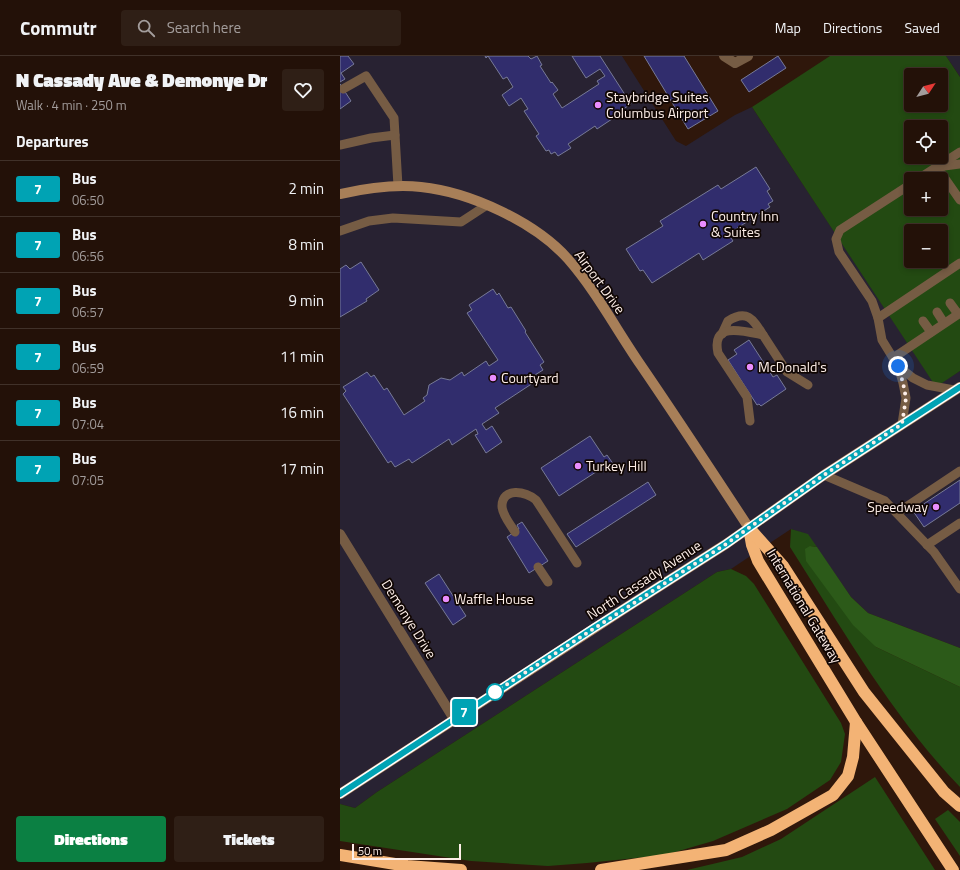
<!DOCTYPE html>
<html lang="en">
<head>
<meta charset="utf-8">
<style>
	:root { --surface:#231108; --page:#2f1f16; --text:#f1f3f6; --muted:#a39d9c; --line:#403129; --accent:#0b8043 }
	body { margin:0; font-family:"Titillium Web",sans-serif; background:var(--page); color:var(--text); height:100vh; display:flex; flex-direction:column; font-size:15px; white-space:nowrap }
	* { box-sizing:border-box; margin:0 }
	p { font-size:13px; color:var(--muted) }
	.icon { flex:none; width:22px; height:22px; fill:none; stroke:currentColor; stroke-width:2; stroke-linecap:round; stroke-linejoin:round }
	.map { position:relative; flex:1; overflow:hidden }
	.details { display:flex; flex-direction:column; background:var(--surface); width:340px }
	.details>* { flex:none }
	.badge { padding:0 8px; border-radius:3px; font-size:14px; line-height:26px }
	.needle { width:26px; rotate:54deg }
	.controls { position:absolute; left:564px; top:12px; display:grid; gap:8px }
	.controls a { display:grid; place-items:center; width:44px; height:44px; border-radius:4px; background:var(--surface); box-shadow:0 2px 6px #0003,0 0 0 1px var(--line); font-size:20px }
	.scale { position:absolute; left:12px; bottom:10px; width:109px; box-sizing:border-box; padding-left:4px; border:2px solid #fdeee8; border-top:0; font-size:11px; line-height:14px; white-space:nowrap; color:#fdeee8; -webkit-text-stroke:3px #100603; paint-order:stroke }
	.you { position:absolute; width:20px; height:20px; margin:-10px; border:3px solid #fff; border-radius:50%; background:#1a73e8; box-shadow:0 0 0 6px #1a73e833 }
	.map>.badge { position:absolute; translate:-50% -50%; box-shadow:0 0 0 2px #fff }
	h2 { padding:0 16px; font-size:15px; line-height:36px }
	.round { display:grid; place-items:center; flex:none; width:42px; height:42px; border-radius:4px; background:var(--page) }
	.headline { display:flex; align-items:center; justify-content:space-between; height:68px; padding:0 16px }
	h1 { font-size:19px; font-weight:800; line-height:30px }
	.button { display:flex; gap:8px; margin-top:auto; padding:8px 16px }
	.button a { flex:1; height:46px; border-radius:4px; background:var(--accent); color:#fff; font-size:16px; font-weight:800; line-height:46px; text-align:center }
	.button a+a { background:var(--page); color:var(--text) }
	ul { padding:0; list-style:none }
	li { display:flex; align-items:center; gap:12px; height:56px; padding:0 16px; border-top:1px solid var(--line) }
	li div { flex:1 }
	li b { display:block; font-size:15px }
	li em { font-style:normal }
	li .badge { min-width:44px; font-weight:700; text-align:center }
	header { display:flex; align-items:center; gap:24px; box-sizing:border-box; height:56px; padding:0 20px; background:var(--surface); border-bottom:1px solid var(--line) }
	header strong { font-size:19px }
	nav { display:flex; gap:22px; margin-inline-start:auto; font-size:14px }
	.search { width:280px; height:36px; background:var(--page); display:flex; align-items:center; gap:10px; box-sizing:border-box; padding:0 14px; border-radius:4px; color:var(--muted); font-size:15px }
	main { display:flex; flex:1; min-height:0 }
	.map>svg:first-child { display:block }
	.commercial { fill:#282232 }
	.green { fill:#234a12; fill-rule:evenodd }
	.forest { fill:#2c5a19 }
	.building { fill:#312d6d; stroke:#777a97 }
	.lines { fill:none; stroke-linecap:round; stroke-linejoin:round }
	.service { stroke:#765c44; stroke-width:9 }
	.minor { stroke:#765c44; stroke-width:10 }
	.secondary { stroke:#a87f58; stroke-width:10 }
	.motorway { stroke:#f3b375; stroke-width:12 }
	.line-casing { stroke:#fff; stroke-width:9 }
	.line { stroke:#00a3b4; stroke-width:6 }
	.walk { stroke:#fdeee8; stroke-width:4; stroke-dasharray:0 7.2 }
	.poi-dot { fill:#e98dfe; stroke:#100603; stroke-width:1.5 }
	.stop-dot { fill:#fff; stroke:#00a3b4; stroke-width:2 }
	.labels { text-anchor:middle; stroke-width:3.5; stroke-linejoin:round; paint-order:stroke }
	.poi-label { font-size:14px; fill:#fdeee8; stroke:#100603; text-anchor:start }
	.street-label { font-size:14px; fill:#fdeee8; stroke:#100603 }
</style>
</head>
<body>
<header>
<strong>Commutr</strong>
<div class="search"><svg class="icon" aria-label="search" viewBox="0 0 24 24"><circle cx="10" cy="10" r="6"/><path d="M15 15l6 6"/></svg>Search here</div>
<nav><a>Map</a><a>Directions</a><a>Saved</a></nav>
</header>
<main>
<section class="details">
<div class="headline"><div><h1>N Cassady Ave &amp; Demonye Dr</h1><p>Walk · 4 min · 250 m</p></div><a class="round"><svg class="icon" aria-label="heart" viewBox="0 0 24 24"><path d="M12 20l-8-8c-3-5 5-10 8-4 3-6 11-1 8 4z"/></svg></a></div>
<h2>Departures</h2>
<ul>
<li><span class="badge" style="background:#00a3b4;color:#fff">7</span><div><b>Bus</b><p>06:50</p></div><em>2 min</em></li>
<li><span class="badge" style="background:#00a3b4;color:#fff">7</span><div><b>Bus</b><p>06:56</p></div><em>8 min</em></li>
<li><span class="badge" style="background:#00a3b4;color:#fff">7</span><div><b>Bus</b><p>06:57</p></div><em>9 min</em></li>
<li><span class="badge" style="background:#00a3b4;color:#fff">7</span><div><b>Bus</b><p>06:59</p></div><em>11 min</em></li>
<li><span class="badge" style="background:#00a3b4;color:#fff">7</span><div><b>Bus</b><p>07:04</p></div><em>16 min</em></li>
<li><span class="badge" style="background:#00a3b4;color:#fff">7</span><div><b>Bus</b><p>07:05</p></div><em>17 min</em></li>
</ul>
<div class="button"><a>Directions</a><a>Tickets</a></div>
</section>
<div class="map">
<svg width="620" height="814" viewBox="0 0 620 814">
	<rect width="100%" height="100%" fill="#2f170b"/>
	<g class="commercial">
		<path d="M0 0H282L336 85 346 90 395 59 412 51 596 330 620 315V592L528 557 511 541 468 479 451 473 391 513 377 516 37 736 15 752 0 748Z"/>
		<path d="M606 0H620V21Z"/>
	</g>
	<g class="green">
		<path d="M490 0H606L620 21V315L596 331 412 51ZM571 19H601V49H571ZM571 71H601V101H571ZM571 123H601V153H571ZM571 175H601V205H571Z"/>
		<path d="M451 473 468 478 477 491 470 490 536 591 620 631V731C552 660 503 574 450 491Z"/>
		<path d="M391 513 406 520 414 528 501 667 505 678 501 706 490 724 447 753 373 785 325 799 247 807 208 810 131 805 0 785V748L15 752 37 736 377 516Z"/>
		<path d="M535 721 595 814H347L402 801 441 783Z"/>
		<path d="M608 754 620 766V800L595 763Z"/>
	</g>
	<path class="forest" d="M470 490 477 491 511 541 528 557 620 592V631L536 591 513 569 466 505 465 493Z"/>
	<g class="building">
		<path d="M0 0H8L14 8 1 17 5 23 0 26Z"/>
		<path d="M145 0H188L191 3 197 0 202 9 200 10 211 27 212 26 218 34 213 38 222 52 259 28 257 25 265 20 260 13 246 22 232 0H260L291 48 271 61 272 63 257 73 255 70 228 88 231 92 218 100 215 96 211 98 209 94 206 95 196 80 199 78 184 55 188 53 181 42 169 50 162 39 173 31 167 21 163 23 148 0 146 2Z"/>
		<path d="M304 0H344L378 55 348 73Z"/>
		<path d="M438 0 446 12 409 36 401 24Z"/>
		<path d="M0 28 11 45 0 53Z"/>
		<path d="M416 111 430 133 427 135 433 145 428 148 430 151 388 178 393 185 363 204 359 197 312 227 303 214 300 215 286 193 323 170 320 165 378 129 381 133Z"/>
		<path d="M21 206 39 234 26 243 27 245 0 261V213L6 209 10 213Z"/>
		<path d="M153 233 157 239 159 237 168 252 171 251 186 275 185 276 204 306 200 309 203 314 190 322 193 327 155 352 159 357 142 368 146 374 152 370 162 386 146 397 135 379 138 378 136 373 112 389 109 383 72 407 69 403 55 411 51 405 48 407 3 338 6 335 3 331 27 316 31 321 34 319 44 334 47 332 64 359 85 345 83 342 87 339 89 329 101 322 110 324 122 316 124 320 146 305 149 310 158 304 127 257 132 254 129 249Z"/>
		<path d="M409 284 433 321 437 319 446 333 421 350 419 348 417 349 388 304 397 298 394 294Z"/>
		<path d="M250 380 264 401 267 399 274 409 264 415 262 412 219 440 201 412Z"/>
		<path d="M620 424V447L584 471 573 455Z"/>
		<path d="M308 426 316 439 236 491 227 478Z"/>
		<path d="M182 466 208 505 189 517 167 481 179 473 177 469Z"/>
		<path d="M99 518 126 560 113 569 85 527Z"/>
	</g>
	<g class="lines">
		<g class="service">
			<path d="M3 33 26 20 54 62 58 130"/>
			<path d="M0 89 31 82 55 79"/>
			<path d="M620 108 597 111 620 144"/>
			<path d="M578 123 620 96"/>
			<path d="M0 175 29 165 53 162 121 166 147 149"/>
			<path d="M610 247 618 258"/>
			<path d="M597 256 604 267"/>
			<path d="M538 262 620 207"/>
			<path d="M583 265 591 276"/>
			<path d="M382 278 388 265C407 253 413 263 423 279"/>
			<path d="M553 302 620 257"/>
			<path d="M558 310 573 322 587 329 614 334"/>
			<path d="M410 365 407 341 378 297C371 265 404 275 423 279L447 316 468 329"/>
			<path d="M562 368 566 342 563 327 558 310 542 284 538 262 532 245 499 196 496 183 500 174 571 128"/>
			<path d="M484 419 545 445 594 496 620 533"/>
			<path d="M557 457 620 415"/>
			<path d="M175 476C171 469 162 459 162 450 162 431 186 435 196 444L237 507"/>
			<path d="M587 489 620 467"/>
			<path d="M198 511 208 526"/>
		</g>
		<g class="minor">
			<path d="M384 0 395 7 408 0"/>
			<path d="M0 478 114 663"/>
		</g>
		<g class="secondary">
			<path d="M0 138C27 132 54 128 81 131 130 136 195 166 228 203 256 235 276 273 300 308 337 362 373 417 409 472"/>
			<path d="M0 738 287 551 386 488 484 419 620 331"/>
		</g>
		<g class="motorway">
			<path d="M409 472 412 489 418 505 516 666 613 814"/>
			<path d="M410 473 443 510 524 636 604 736 620 750"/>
			<path d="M0 799 67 810 121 814"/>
			<path d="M261 814 386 794 431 774 493 739 508 720 513 701 516 666"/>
		</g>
	</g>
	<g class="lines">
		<defs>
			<path id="line" d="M0 738 254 572 386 488 484 419 620 331"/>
		</defs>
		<use href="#line" class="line-casing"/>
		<use href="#line" class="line"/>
		<path class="walk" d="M155 636 386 488 484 419 562 368 566 342 563 327 558 310"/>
	</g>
	<g class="poi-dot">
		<circle cx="258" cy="49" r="4"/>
		<circle cx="363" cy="168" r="4"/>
		<circle cx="410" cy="311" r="4"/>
		<circle cx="153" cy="322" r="4"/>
		<circle cx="238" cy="410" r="4"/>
		<circle cx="596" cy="451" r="4"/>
		<circle cx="106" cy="543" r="4"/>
	</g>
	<circle class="stop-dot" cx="155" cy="636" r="8"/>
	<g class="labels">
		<g class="poi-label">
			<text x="266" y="46">Staybridge Suites<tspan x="266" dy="16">Columbus Airport</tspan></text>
			<text x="371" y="165">Country Inn<tspan x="371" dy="16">&amp; Suites</tspan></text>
			<text x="418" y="316">McDonald's</text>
			<text x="161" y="327">Courtyard</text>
			<text x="246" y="415">Turkey Hill</text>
			<text x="588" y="456" text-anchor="end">Speedway</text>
			<text x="114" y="548">Waffle House</text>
		</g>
		<g class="street-label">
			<text transform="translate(260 226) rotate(54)" y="5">Airport Drive</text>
			<text transform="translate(304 524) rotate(-33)" y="5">North Cassady Avenue</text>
			<text transform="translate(464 550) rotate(59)" y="5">International Gateway</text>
			<text transform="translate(69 563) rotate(58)" y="5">Demonye Drive</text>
		</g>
	</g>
</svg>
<div class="controls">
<a><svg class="needle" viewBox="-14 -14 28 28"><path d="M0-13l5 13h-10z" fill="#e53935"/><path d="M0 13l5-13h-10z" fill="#a39d9c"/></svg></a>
<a><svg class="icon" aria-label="locate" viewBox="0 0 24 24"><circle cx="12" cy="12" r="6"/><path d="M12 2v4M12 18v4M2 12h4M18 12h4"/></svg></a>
<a>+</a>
<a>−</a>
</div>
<div class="scale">50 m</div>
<div class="you" style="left:558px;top:310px"></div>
<b class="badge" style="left:124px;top:656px;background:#00a3b4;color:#fff">7</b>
</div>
</main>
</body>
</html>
